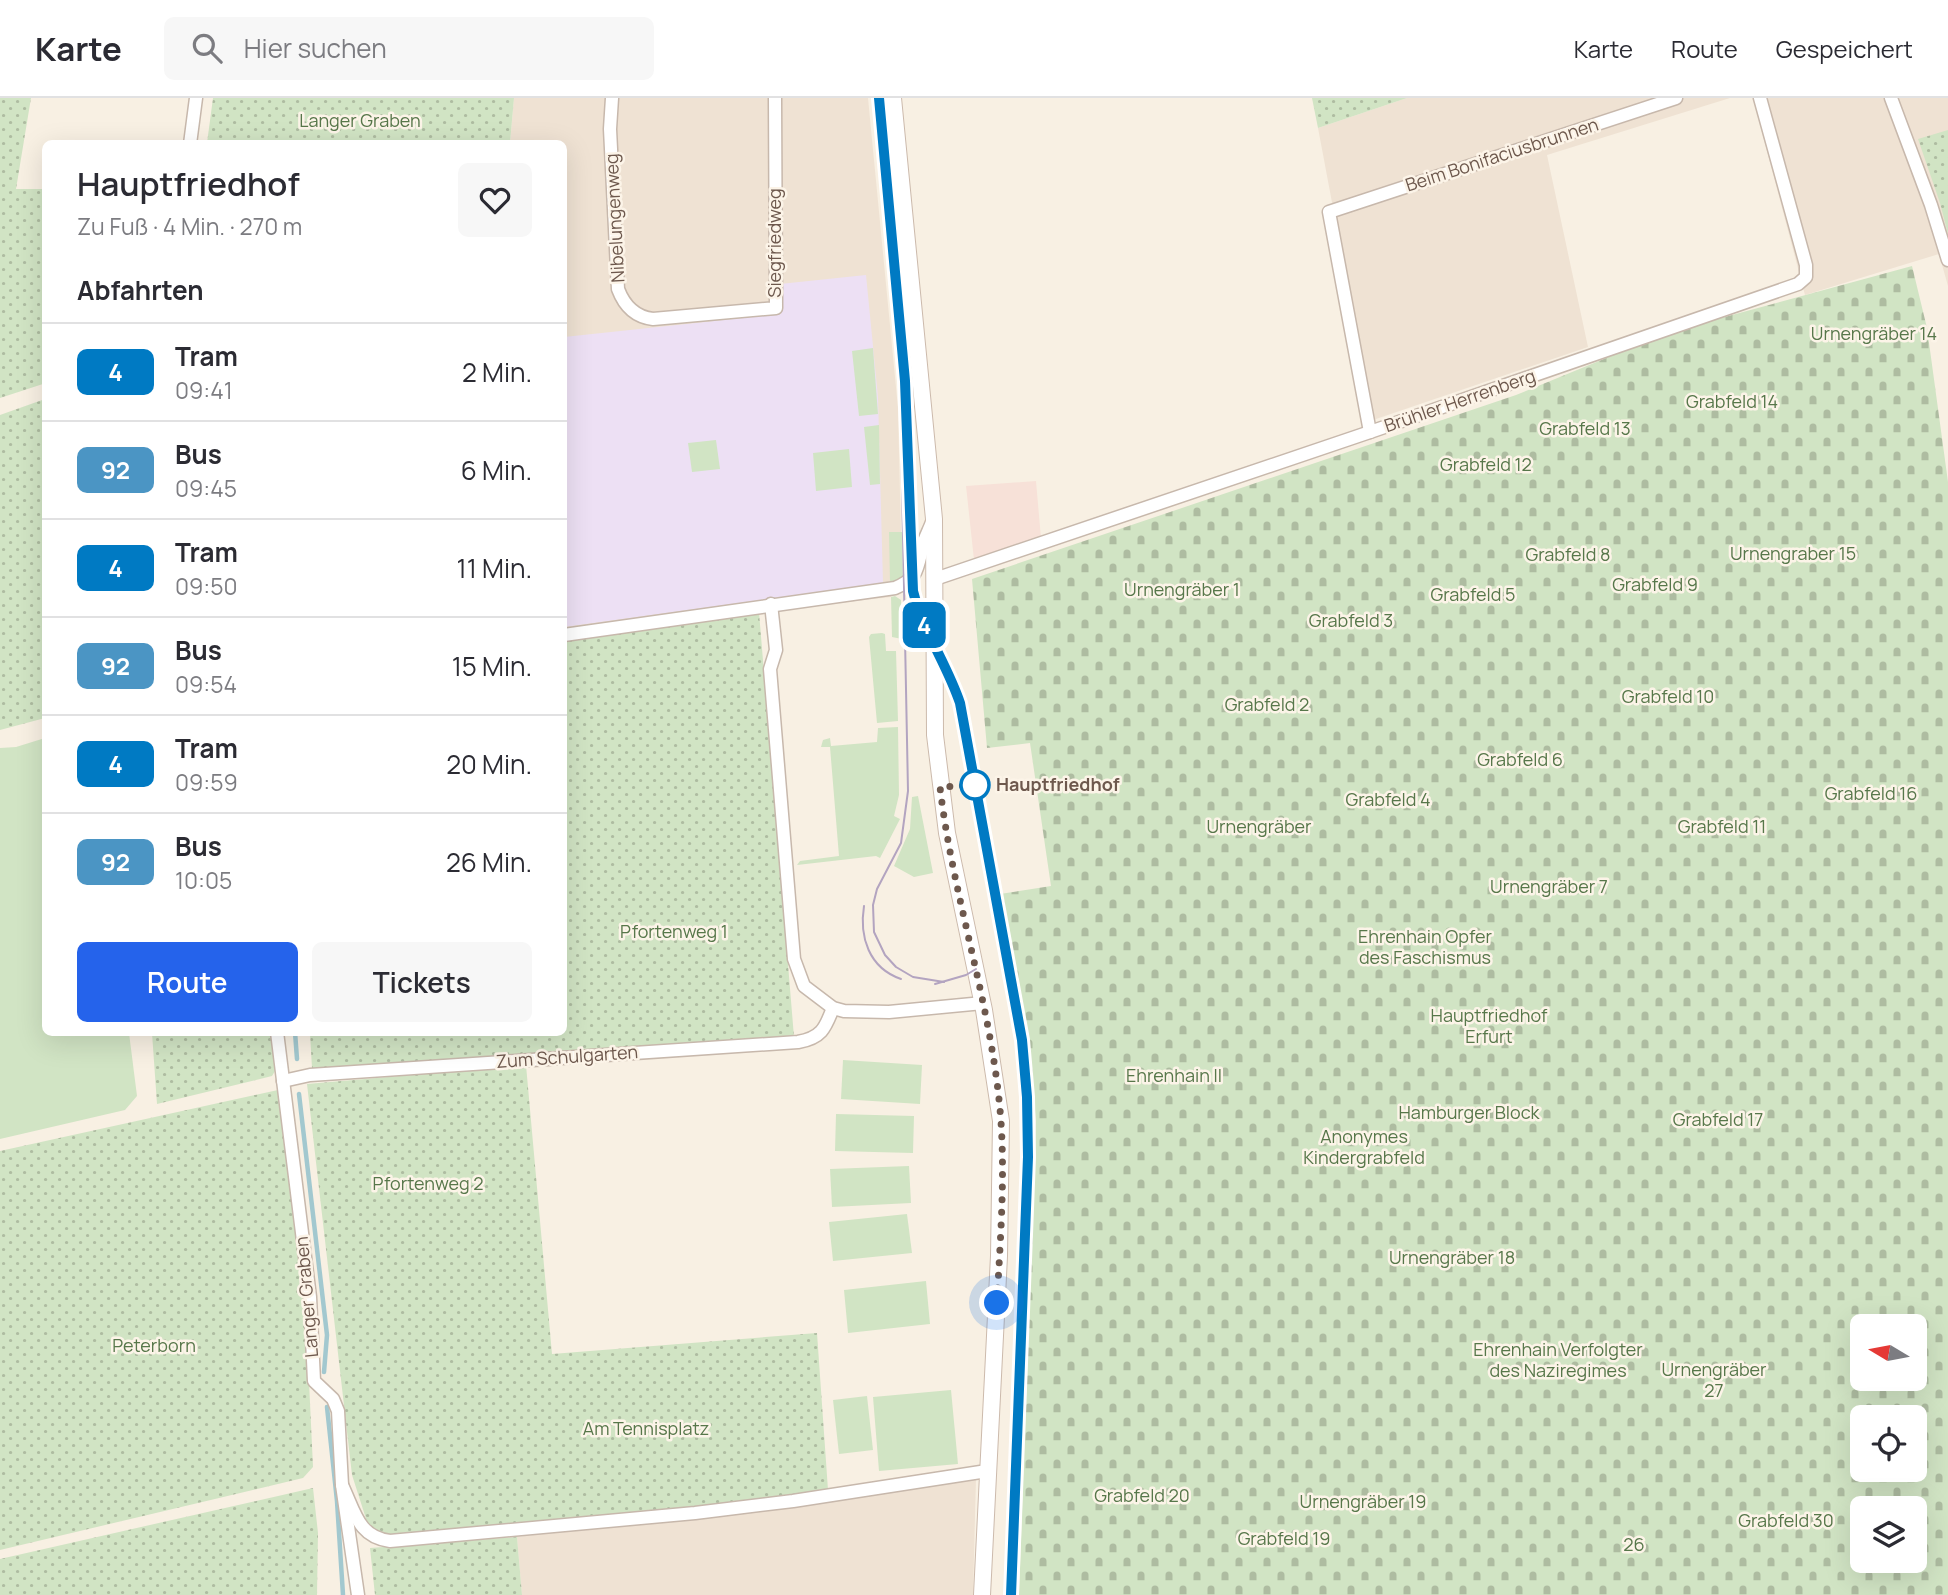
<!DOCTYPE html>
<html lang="de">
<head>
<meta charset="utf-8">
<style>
	:root { --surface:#fff; --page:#f7f7f7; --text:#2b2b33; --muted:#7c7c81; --line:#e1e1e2; --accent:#2563eb }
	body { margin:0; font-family:Manrope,sans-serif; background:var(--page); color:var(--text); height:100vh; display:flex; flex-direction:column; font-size:26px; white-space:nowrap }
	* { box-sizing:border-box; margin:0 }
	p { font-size:23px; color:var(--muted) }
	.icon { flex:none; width:38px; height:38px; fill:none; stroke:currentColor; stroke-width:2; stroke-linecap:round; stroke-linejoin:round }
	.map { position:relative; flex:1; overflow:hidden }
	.details { position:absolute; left:42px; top:42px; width:525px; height:896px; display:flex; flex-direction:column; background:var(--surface); border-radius:10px; box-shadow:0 7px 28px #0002 }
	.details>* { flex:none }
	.badge { padding:0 14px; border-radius:10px; font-size:24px; line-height:46px }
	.needle { width:46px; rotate:280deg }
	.fabs { position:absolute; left:1850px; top:1216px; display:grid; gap:14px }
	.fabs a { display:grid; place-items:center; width:77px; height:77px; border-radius:10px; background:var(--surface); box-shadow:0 7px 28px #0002; font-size:35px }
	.you { position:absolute; width:35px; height:35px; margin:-18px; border:5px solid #fff; border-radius:50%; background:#1a73e8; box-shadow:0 0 0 10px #1a73e833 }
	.map>.badge { position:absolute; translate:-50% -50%; box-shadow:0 0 0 4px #fff }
	h2 { padding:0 35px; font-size:26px; line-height:63px }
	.round { display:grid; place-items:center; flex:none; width:74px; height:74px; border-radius:10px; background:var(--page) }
	.summary { display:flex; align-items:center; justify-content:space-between; height:119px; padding:0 35px }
	h1 { font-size:33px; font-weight:600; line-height:52px }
	.button { display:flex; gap:14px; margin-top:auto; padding:14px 35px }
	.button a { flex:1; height:80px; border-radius:10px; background:var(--accent); color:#fff; font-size:28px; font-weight:600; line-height:80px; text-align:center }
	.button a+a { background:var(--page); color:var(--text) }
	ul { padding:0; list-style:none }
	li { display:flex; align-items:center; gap:21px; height:98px; padding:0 35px; border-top:2px solid var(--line) }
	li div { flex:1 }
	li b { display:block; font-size:26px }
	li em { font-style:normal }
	li .badge { min-width:77px; font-weight:700; text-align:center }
	header { display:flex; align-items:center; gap:42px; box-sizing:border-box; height:98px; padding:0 35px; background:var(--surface); border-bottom:2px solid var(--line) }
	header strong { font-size:33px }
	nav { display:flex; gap:38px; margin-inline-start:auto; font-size:24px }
	.search { width:490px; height:63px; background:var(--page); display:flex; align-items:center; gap:18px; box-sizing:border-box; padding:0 24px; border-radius:10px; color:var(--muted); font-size:26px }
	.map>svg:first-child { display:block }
	.residential { fill:#efe2d3 }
	.commercial { fill:#f7e1d8 }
	.education { fill:#ede0f4 }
	.grass { fill:#d1e4c4 }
	.cemetery { fill:url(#cemetery-stones); fill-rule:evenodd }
	.garden { fill:url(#garden-dots) }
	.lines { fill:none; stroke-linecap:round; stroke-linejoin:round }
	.stream { stroke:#a2c8cf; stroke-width:4.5 }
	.minor-casing { stroke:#c7b8ac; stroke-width:15 }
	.secondary-casing { stroke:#ccbaac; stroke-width:18 }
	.minor { stroke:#fff; stroke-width:12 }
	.secondary { stroke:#fff; stroke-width:16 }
	.tram { stroke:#b3a4c0; stroke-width:2 }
	.line-casing { stroke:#fff; stroke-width:16 }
	.line { stroke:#007ac3; stroke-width:10 }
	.walk { stroke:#6d584d; stroke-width:7; stroke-dasharray:0 12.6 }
	.stop-dot { fill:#fff; stroke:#007ac3; stroke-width:3.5 }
	.labels { text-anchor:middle; stroke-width:5; stroke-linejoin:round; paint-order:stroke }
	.park-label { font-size:18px; fill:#57774a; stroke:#fcf4e8 }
	.street-label { font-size:18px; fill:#6d584d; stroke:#fcf4e8 }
	.stop-label { font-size:18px; font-weight:bold; fill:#6d584d; stroke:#fcf4e8; text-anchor:start }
</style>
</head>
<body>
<header>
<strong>Karte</strong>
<div class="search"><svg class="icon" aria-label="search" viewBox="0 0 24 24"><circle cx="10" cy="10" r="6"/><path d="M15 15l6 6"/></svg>Hier suchen</div>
<nav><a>Karte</a><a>Route</a><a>Gespeichert</a></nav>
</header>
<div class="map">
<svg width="1948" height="1497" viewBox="0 0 1948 1497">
	<defs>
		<pattern id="cemetery-stones" width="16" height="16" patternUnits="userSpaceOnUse" patternTransform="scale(1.75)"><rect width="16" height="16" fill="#d1e4c4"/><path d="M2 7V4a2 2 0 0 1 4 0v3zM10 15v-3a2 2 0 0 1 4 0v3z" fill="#aebca1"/></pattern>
		<pattern id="garden-dots" width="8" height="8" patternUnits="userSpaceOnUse" patternTransform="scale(1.75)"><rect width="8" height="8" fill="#d1e4c4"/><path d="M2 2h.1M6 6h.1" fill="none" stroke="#aebca1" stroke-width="1.8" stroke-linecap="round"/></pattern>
	</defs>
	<rect width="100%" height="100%" fill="#f8f0e3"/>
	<g class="residential">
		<path d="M514 0H868L898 310 902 484 891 499 759 514 564 543V46H510Z"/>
		<path d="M1407 0H1730L1547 57 1588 249 1373 322 1318 30Z"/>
		<path d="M1753 0H1948V188L1939 156 1805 197Z"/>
		<path d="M976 1381 973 1497H522L517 1439Z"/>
	</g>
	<path class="commercial" d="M1036 383 1041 440 974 462 966 388Z"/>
	<path class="education" d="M866 177 878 299 883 485 564 529V239L781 216 780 186Z"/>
	<g class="grass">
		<path d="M873 250 878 316 859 318 852 253Z"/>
		<path d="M879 327 880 386 870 387 864 329Z"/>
		<path d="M716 342 720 371 692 374 688 345Z"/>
		<path d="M849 351 852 389 816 393 813 355Z"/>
		<path d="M889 434H902L903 482 890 485Z"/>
		<path d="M895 498 901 502 902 541 892 539 891 499Z"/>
		<path d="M882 535 885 536 886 553H896L898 623 877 625 869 539 871 536Z"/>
		<path d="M898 629 899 697 894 718 900 721 880 760 876 758 797 767 800 763 839 758 830 649H821L823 642 830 640 831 648 877 644 878 630Z"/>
		<path d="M45 640 46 934 129 935 137 998 125 1012 0 1041V650L16 649Z"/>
		<path d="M918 698 933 775 914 779 894 768 910 731 912 699Z"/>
		<path d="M843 962 922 967 920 1006 841 1001Z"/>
		<path d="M836 1016 914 1018 913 1055 835 1053Z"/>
		<path d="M909 1068 911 1105 832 1109 830 1071Z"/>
		<path d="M907 1116 912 1155 833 1163 829 1124Z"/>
		<path d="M926 1183 930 1226 848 1235 844 1192Z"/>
		<path d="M951 1292 958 1366 879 1373 873 1299Z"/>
		<path d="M867 1298 873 1352 839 1356 833 1302Z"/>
	</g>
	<path class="cemetery" d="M1912 168 1927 230 1948 384V1497H1019L1036 1023 1031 968 1000 796 1051 788 1030 645 987 650 972 481 1516 297 1633 249 1721 220ZM1862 1228H1914V1281H1862ZM1862 1320H1914V1372H1862ZM1862 1410H1914V1463H1862Z"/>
	<g class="garden">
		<path d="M0 0H31L16 91H45L46 285 0 300Z"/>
		<path d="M213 0H514L510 45H207Z"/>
		<path d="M1312 0H1407L1318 30Z"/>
		<path d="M1948 32V136L1940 105 1918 41Z"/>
		<path d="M45 301V620L0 632V317Z"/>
		<path d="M759 514 794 939 312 970 310 935 564 934V543Z"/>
		<path d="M152 935H272L275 973 272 978 157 1006Z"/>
		<path d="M526 967 552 1256 817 1235 828 1392 694 1409 390 1438 378 1436 369 1430 352 1377 307 986Z"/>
		<path d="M278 992 305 1198 313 1369 303 1380 0 1452V1053Z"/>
		<path d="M313 1390 318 1435 317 1497H0V1461Z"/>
		<path d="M517 1439 522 1497H375L370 1450Z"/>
	</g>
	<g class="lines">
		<g class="stream">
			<path d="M295 934 297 961"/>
			<path d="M299 996 327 1237 324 1274"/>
			<path d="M327 1309 337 1403 343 1497"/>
		</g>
		<defs>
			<g id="minor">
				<path d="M612 0 610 31 618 191C624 207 635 219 653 221L776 210 775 0"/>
				<path d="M1891 0 1931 107 1948 162"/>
				<path d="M190 46 196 0"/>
				<path d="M1370 334 1329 114 1676 0"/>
				<path d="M935 481 1370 334 1798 186 1806 179V167L1760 0"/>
				<path d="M771 506 776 552 770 571 794 861 804 888 833 910 844 913 889 914 983 905"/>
				<path d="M564 537 895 490C917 481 917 472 922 451 923 442 929 433 932 424"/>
				<path d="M277 934 310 1199 314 1283 333 1301 338 1313 342 1387 358 1497"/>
				<path d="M283 983 310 977 798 944C821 940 825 931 833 910"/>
				<path d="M342 1387C355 1414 358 1439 390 1443L695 1415 793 1403 987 1373"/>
			</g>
			<path id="secondary" d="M893 0 934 421 935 637 947 735 984 912 1001 1023 999 1158 982 1497"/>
		</defs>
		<use href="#minor" class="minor-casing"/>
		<use href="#secondary" class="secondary-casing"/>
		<use href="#minor" class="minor"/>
		<use href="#secondary" class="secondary"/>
		<g class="tram">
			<path d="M873 0 900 285 908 693 901 745 877 791 873 807 874 834 885 857 896 869 913 879 944 884"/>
			<path d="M864 808C859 839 869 870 901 881"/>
			<path d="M999 815 1022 942 1029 1029 1011 1497"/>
			<path d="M935 886 966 877 976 871"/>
		</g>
	</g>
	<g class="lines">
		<defs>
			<path id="line" d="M879 0 905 283 913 493C923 533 947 566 960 605L1022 942 1027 999 1028 1059 1011 1497"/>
		</defs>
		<use href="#line" class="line-casing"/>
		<use href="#line" class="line"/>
		<path class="walk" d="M975 687 940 689C953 802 993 910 1001 1024 1005 1084 1000 1145 997 1205"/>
	</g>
	<circle class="stop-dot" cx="975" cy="687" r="14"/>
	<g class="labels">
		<g class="park-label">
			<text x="360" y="29">Langer Graben</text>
			<text x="1874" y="242">Urnengräber 14</text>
			<text x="1732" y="310">Grabfeld 14</text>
			<text x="1585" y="337">Grabfeld 13</text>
			<text x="1486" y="373">Grabfeld 12</text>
			<text x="1793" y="462">Urnengraber 15</text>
			<text x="1568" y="463">Grabfeld 8</text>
			<text x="1655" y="493">Grabfeld 9</text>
			<text x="1182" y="498">Urnengräber 1</text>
			<text x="1473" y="503">Grabfeld 5</text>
			<text x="1351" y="529">Grabfeld 3</text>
			<text x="1668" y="605">Grabfeld 10</text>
			<text x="1267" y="613">Grabfeld 2</text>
			<text x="1520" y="668">Grabfeld 6</text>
			<text x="1871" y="702">Grabfeld 16</text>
			<text x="1388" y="708">Grabfeld 4</text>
			<text x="1259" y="735">Urnengräber</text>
			<text x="1722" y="735">Grabfeld 11</text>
			<text x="1549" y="795">Urnengräber 7</text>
			<text x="674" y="840">Pfortenweg 1</text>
			<text x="1425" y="845">Ehrenhain Opfer<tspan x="1425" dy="21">des Faschismus</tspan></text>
			<text x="1489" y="924">Hauptfriedhof<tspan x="1489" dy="21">Erfurt</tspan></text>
			<text x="1174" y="984">Ehrenhain II</text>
			<text x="1469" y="1021">Hamburger Block</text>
			<text x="1718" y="1028">Grabfeld 17</text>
			<text x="1364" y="1045">Anonymes<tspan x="1364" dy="21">Kindergrabfeld</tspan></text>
			<text x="428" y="1092">Pfortenweg 2</text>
			<text x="1452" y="1166">Urnengräber 18</text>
			<text x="154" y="1254">Peterborn</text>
			<text x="1558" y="1258">Ehrenhain Verfolgter<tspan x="1558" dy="21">des Naziregimes</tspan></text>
			<text x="1714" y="1278">Urnengräber<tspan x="1714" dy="21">27</tspan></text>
			<text x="646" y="1337">Am Tennisplatz</text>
			<text x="1142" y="1404">Grabfeld 20</text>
			<text x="1363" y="1410">Urnengräber 19</text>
			<text x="1786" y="1429">Grabfeld 30</text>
			<text x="1284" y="1447">Grabfeld 19</text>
			<text x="1634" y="1453">26</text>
		</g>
		<g class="street-label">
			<text transform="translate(1502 57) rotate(-18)" y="6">Beim Bonifaciusbrunnen</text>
			<text transform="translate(615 120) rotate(-93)" y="6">Nibelungenweg</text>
			<text transform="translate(775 145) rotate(-90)" y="6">Siegfriedweg</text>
			<text transform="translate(1460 303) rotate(-19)" y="6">Brühler Herrenberg</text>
			<text transform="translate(567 959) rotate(-4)" y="6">Zum Schulgarten</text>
			<text transform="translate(307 1199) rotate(-95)" y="6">Langer Graben</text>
		</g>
		<g class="stop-label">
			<text x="996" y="693">Hauptfriedhof</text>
		</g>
	</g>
</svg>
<div class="fabs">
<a><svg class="needle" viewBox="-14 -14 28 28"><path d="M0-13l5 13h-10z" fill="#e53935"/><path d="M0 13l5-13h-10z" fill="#7c7c81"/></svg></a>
<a><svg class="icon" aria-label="locate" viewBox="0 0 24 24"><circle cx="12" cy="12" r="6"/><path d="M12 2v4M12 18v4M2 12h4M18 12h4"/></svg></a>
<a><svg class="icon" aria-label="layers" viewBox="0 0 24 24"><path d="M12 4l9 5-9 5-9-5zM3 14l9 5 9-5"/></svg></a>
</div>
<div class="you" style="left:997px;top:1205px"></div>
<b class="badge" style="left:924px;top:527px;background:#007ac3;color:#fff">4</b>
<section class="details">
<div class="summary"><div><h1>Hauptfriedhof</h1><p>Zu Fuß · 4 Min. · 270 m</p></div><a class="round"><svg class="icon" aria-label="heart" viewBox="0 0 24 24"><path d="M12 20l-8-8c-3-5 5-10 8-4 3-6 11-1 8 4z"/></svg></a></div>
<h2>Abfahrten</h2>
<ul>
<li><span class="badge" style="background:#007ac3;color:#fff">4</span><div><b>Tram</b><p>09:41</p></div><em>2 Min.</em></li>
<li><span class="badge" style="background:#4b95c4;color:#fff">92</span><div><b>Bus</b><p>09:45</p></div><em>6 Min.</em></li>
<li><span class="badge" style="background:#007ac3;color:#fff">4</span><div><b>Tram</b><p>09:50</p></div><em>11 Min.</em></li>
<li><span class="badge" style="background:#4b95c4;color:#fff">92</span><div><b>Bus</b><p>09:54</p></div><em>15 Min.</em></li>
<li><span class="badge" style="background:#007ac3;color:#fff">4</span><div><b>Tram</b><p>09:59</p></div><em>20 Min.</em></li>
<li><span class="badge" style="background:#4b95c4;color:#fff">92</span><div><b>Bus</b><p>10:05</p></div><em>26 Min.</em></li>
</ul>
<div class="button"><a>Route</a><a>Tickets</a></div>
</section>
</div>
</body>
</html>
